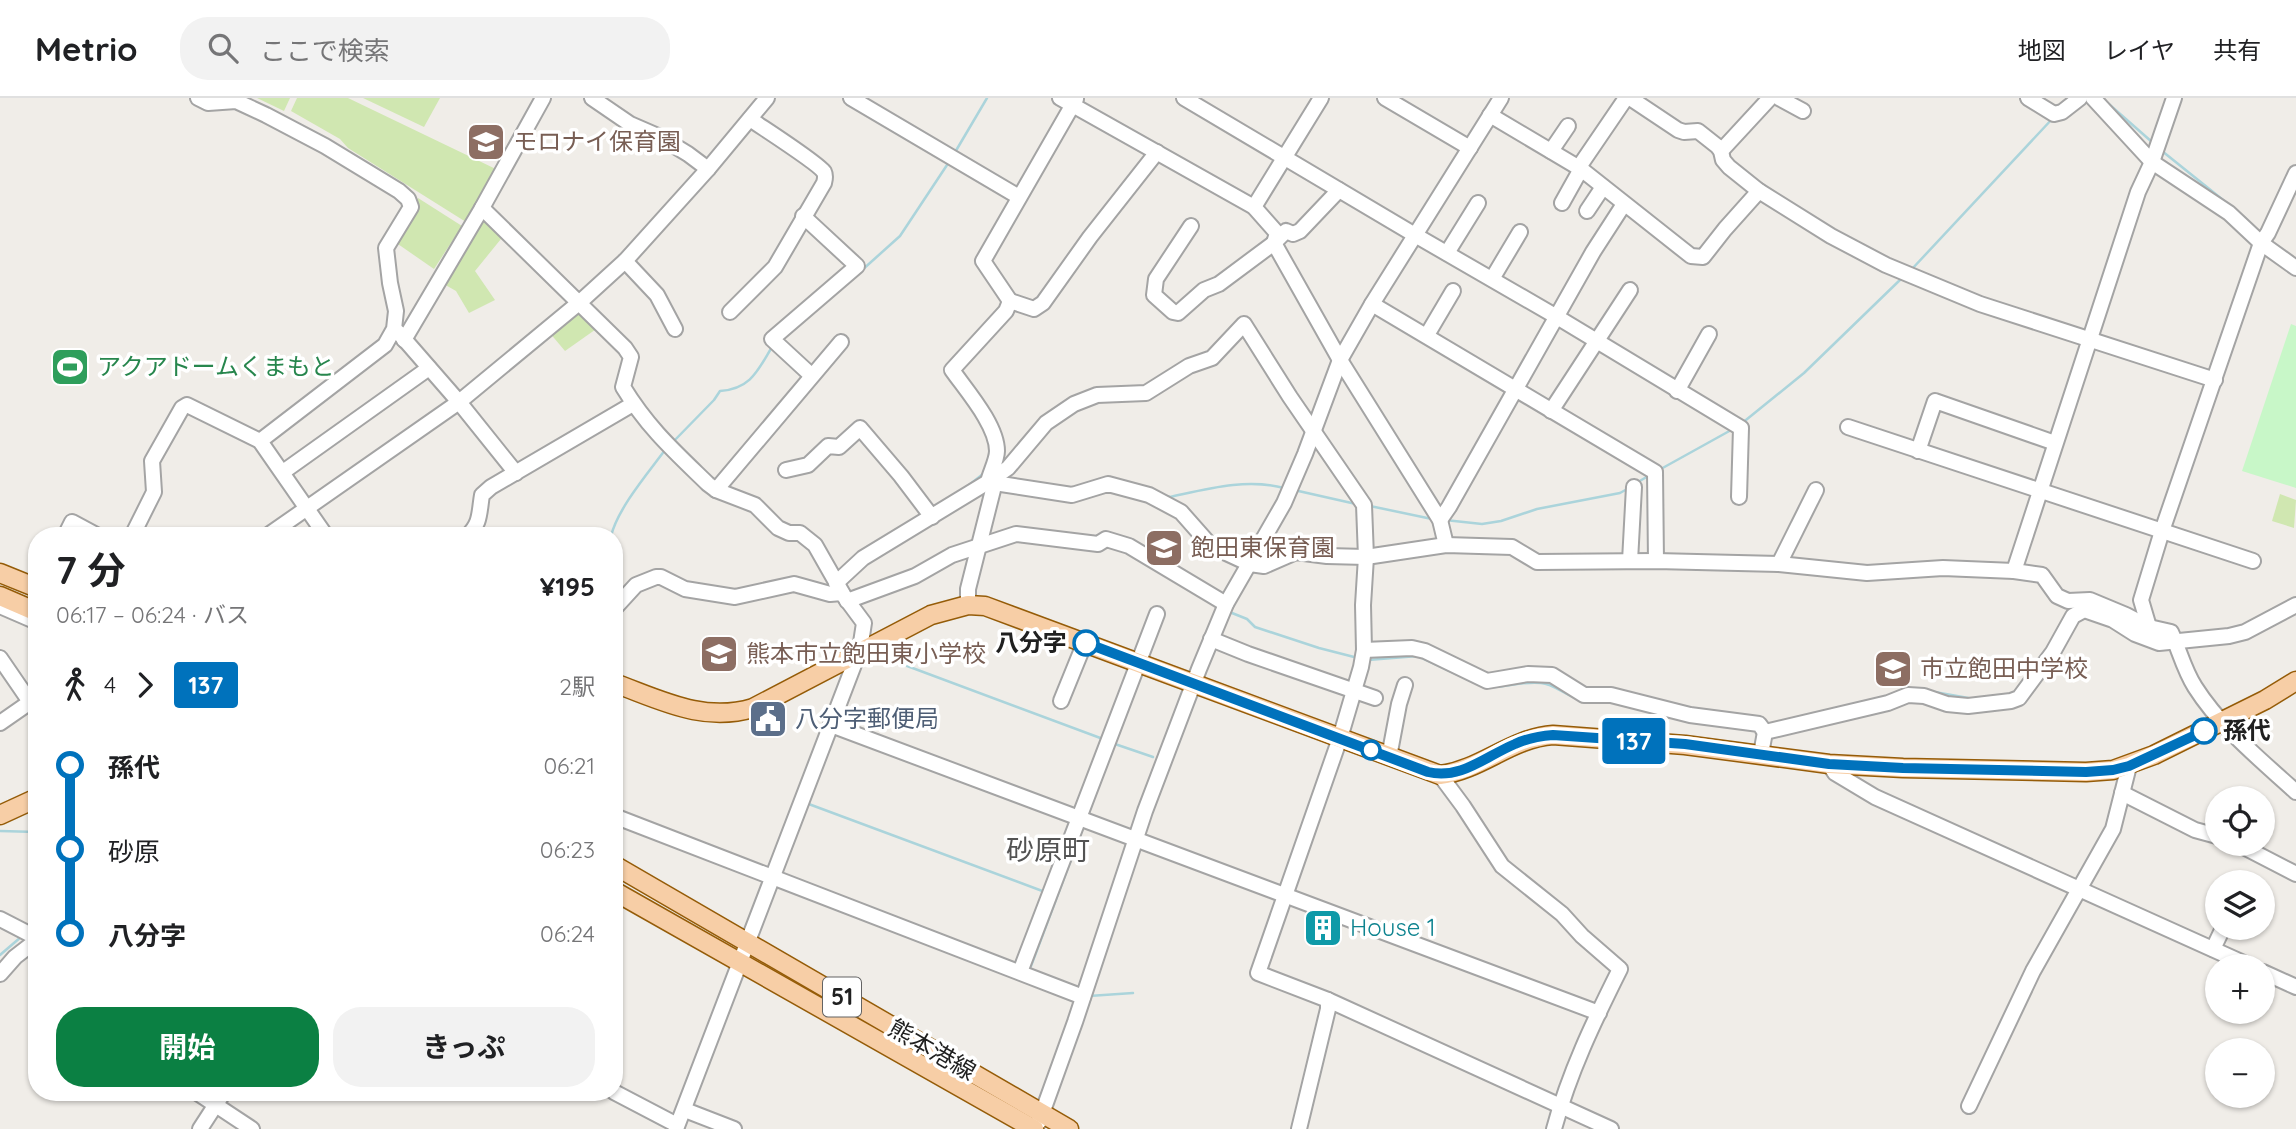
<!DOCTYPE html>
<html lang="ja">
<head>
<meta charset="utf-8">
<style>
	:root { --surface:#fff; --page:#f2f2f2; --text:#202124; --muted:#757577; --line:#e0e0e0; --accent:#0b8043 }
	body { margin:0; font-family:Quicksand,"Noto Sans JP",sans-serif; background:var(--page); color:var(--text); height:100vh; display:flex; flex-direction:column; font-size:26px; white-space:nowrap }
	* { box-sizing:border-box; margin:0 }
	p { font-size:23px; color:var(--muted) }
	.icon { flex:none; width:38px; height:38px; fill:none; stroke:currentColor; stroke-width:2; stroke-linecap:round; stroke-linejoin:round }
	.map { position:relative; flex:1; overflow:hidden }
	.panel { position:absolute; left:28px; top:429px; width:595px; height:574px; display:flex; flex-direction:column; background:var(--surface); border-radius:28px; box-shadow:0 2px 5px #0004 }
	.panel>* { flex:none }
	.badge { padding:0 14px; border-radius:5px; font-size:24px; line-height:46px }
	.tools { position:absolute; left:2205px; top:688px; display:grid; gap:14px }
	.tools a { display:grid; place-items:center; width:70px; height:70px; border-radius:50%; background:var(--surface); box-shadow:0 2px 5px #0004; font-size:35px }
	.map>.badge { position:absolute; translate:-50% -50%; box-shadow:0 0 0 4px #fff }
	.legs { display:flex; align-items:center; gap:10px; height:77px; padding:0 28px; font-size:23px }
	.legs p { margin-inline-start:auto }
	.summary { display:flex; align-items:center; justify-content:space-between; height:119px; padding:0 28px }
	h1 { font-size:38px; font-weight:700; line-height:52px }
	.action { display:flex; gap:14px; margin-top:auto; padding:14px 28px }
	.action a { flex:1; height:80px; border-radius:28px; background:var(--accent); color:#fff; font-size:28px; font-weight:700; line-height:80px; text-align:center }
	.action a+a { background:var(--page); color:var(--text) }
	ul { padding:0 28px; list-style:none }
	li { display:flex; align-items:center; gap:24px; height:84px; font-size:26px }
	li i { display:grid; place-items:center; width:10px; height:100%; margin:0 9px; background:currentColor }
	li i::after { content:''; width:18px; height:18px; margin:-9px; border:5px solid; border-radius:50%; background:var(--surface) }
	li p { margin-inline-start:auto }
	li:first-child i { background:linear-gradient(#0000 50%,currentColor 0) }
	li:last-child i { background:linear-gradient(currentColor 50%,#0000 0) }
	header { display:flex; align-items:center; gap:42px; box-sizing:border-box; height:98px; padding:0 35px; background:var(--surface); border-bottom:2px solid var(--line) }
	header strong { font-size:33px }
	nav { display:flex; gap:38px; margin-inline-start:auto; font-size:24px }
	.search { width:490px; height:63px; background:var(--page); display:flex; align-items:center; gap:18px; box-sizing:border-box; padding:0 24px; border-radius:28px; color:var(--muted); font-size:26px }
	.map>svg:first-child { display:block }
	.grass { fill:#d0e7b1 }
	.park { fill:#c8f7c8 }
	.lines { fill:none; stroke-linecap:round; stroke-linejoin:round }
	.stream { stroke:#abd4db; stroke-width:2.5 }
	.minor-casing { stroke:#a4a4a4; stroke-width:18 }
	.major-casing { stroke:#955c08; stroke-width:21 }
	.minor { stroke:#fff; stroke-width:14 }
	.major { stroke:#f7cea6; stroke-width:18 }
	.line-1-casing { stroke:#fff; stroke-width:16 }
	.line-1 { stroke:#0072bc; stroke-width:10 }
	.stop-1-dot { fill:#fff; stroke:#0072bc; stroke-width:3.5 }
	.labels { text-anchor:middle; stroke-width:7; stroke-linejoin:round; paint-order:stroke }
	.shield { fill:#fff; stroke:#636363; stroke-width:2 }
	.shield-label { font-size:23px; font-weight:bold; fill:#202020 }
	.education-label { font-size:24px; fill:#785e54; stroke:#fff; text-anchor:start }
	.leisure-label { font-size:24px; fill:#27864d; stroke:#fff; text-anchor:start }
	.stop-label { font-size:24px; font-weight:bold; fill:#202020; stroke:#fff; text-anchor:end }
	.service-label { font-size:24px; fill:#4e5e75; stroke:#fff; text-anchor:start }
	.culture-label { font-size:24px; fill:#0d838f; stroke:#fff; text-anchor:start }
	.street-label { font-size:24px; fill:#202020; stroke:#fff }
	.quarter-label { font-size:28px; fill:#535353; stroke:#fff }
</style>
</head>
<body>
<header>
<strong>Metrio</strong>
<div class="search"><svg class="icon" aria-label="search" viewBox="0 0 24 24"><circle cx="10" cy="10" r="6"/><path d="M15 15l6 6"/></svg>ここで検索</div>
<nav><a>地図</a><a>レイヤ</a><a>共有</a></nav>
</header>
<div class="map">
<svg width="2296" height="1031" viewBox="0 0 2296 1031">
	<rect width="100%" height="100%" fill="#f0ede8"/>
	<g class="grass">
		<path d="M257 0H290L284 13Z"/>
		<path d="M297 0H348L502 74 466 124 348 50 340 41 291 13Z"/>
		<path d="M363 0H440L424 29Z"/>
		<path d="M418 100 462 128 434 171 395 144Z"/>
		<path d="M483 115 505 136 475 173 495 202 469 215 456 193 442 185Z"/>
		<path d="M580 208 599 229 565 253 549 234Z"/>
		<path d="M2280 396 2296 402 2294 430 2272 423Z"/>
	</g>
	<path class="park" d="M2291 226 2296 228V390L2242 373Z"/>
	<g class="lines">
		<g class="stream">
			<path d="M2102 0 2152 44"/>
			<path d="M2162 53 2233 110"/>
			<path d="M954 56 987 0"/>
			<path d="M2244 119 2261 136"/>
			<path d="M1912 171 2053 20"/>
			<path d="M861 173 900 138 949 64"/>
			<path d="M1741 326 1804 275 1902 180"/>
			<path d="M672 345 714 302 720 293C751 291 758 272 772 249"/>
			<path d="M1659 372 1733 331"/>
			<path d="M1638 384 1650 377"/>
			<path d="M969 387 983 376"/>
			<path d="M1294 392 1356 406"/>
			<path d="M1163 397 1170 399C1207 391 1246 380 1284 390"/>
			<path d="M1370 408 1432 421"/>
			<path d="M1445 422 1482 426 1501 423 1537 411 1620 395 1629 390"/>
			<path d="M611 438C618 410 648 375 665 352"/>
			<path d="M868 449 901 429"/>
			<path d="M1200 498 1215 507"/>
			<path d="M1227 513 1247 521 1255 529 1319 550 1358 560"/>
			<path d="M1368 562 1418 558 1471 583"/>
			<path d="M859 568 875 556 1103 641"/>
			<path d="M1494 589C1509 588 1526 583 1541 585 1554 586 1565 597 1578 601"/>
			<path d="M1929 593 1974 601"/>
			<path d="M1643 612 1663 617"/>
			<path d="M1112 645 1153 659"/>
			<path d="M806 705 1045 794"/>
			<path d="M1088 717 1094 700"/>
			<path d="M0 733 37 734"/>
			<path d="M31 829 37 824"/>
			<path d="M0 857 21 839"/>
			<path d="M1027 873 1031 868 1084 727"/>
			<path d="M1089 898 1133 895"/>
			<path d="M624 1007 661 1027"/>
		</g>
		<defs>
			<g id="minor">
				<path d="M198 0 208 5 236 3 266 17 325 48 399 93 408 101 411 109 386 150 390 185 396 213 394 231 385 247 260 343"/>
				<path d="M592 0 630 26 660 39 688 56 708 71"/>
				<path d="M851 0 1019 99"/>
				<path d="M1060 0 1254 109 1277 135 1274 145 1340 262 1440 422 1446 447"/>
				<path d="M1184 0 1415 137 1557 219 1741 330 1739 399"/>
				<path d="M1385 0 1470 50"/>
				<path d="M1630 0 1678 32 1684 34 1698 33 1717 48 1721 53 1723 62 1729 69 1759 93 1831 138 1886 167 1980 206 2215 282"/>
				<path d="M1779 0 1803 13"/>
				<path d="M2028 0 2054 16 2062 14 2080 0"/>
				<path d="M2093 0 2152 64 2229 115 2261 145 2296 170"/>
				<path d="M1490 17 1581 71 1691 158 1703 159 1725 131 1759 93"/>
				<path d="M1551 53 1568 28"/>
				<path d="M1721 53 1770 0"/>
				<path d="M1562 105 1581 71V66L1626 0"/>
				<path d="M1254 109 1321 0"/>
				<path d="M482 110 625 250 631 259 623 289C648 330 674 353 708 386L716 392 755 407 778 430 789 435H800L815 447 844 498 864 525 860 551 676 1031"/>
				<path d="M1587 113 1603 89"/>
				<path d="M803 118 857 168 772 241 811 277"/>
				<path d="M1191 128 1156 181 1154 197 1173 214 1178 215 1204 192 1219 186 1274 145 1286 133 1293 136 1300 133 1339 92"/>
				<path d="M1447 155 1478 105"/>
				<path d="M625 163 657 197 675 231"/>
				<path d="M1492 181 1520 134"/>
				<path d="M1010 203 1034 211 1043 205 1090 139 1157 54"/>
				<path d="M1372 206 1655 374 1656 463"/>
				<path d="M730 214 775 169 824 85C825 81 826 78 824 74 818 65 763 30 750 21"/>
				<path d="M398 234 459 304 516 375"/>
				<path d="M1427 237 1453 193"/>
				<path d="M404 242 482 110 543 0"/>
				<path d="M1677 293 1709 236"/>
				<path d="M1551 313 1630 192"/>
				<path d="M1848 329 2253 463"/>
				<path d="M1918 353 1935 303 2055 345"/>
				<path d="M786 372 808 367 828 348 839 349 860 330 901 378 932 419"/>
				<path d="M283 374 429 270"/>
				<path d="M988 384 1008 370 1046 325 1074 306 1097 297 1146 295 1189 268 1212 260 1244 226 1290 299 1364 407 1366 459 1363 507 1364 552 1361 569 1340 640 1258 875 1328 902 1611 1031"/>
				<path d="M988 384C990 375 997 362 997 353 997 327 966 292 952 272L1006 213 1010 203 983 163 1076 1"/>
				<path d="M716 392 841 244"/>
				<path d="M1440 422 1449 409 1593 154 1624 106"/>
				<path d="M65 438 72 424 98 438"/>
				<path d="M132 438 154 394 152 363 182 310 187 307 260 343 326 438"/>
				<path d="M267 438 459 304 580 204 625 163 708 71 767 0"/>
				<path d="M467 438C481 426 479 414 482 397L491 389 633 306"/>
				<path d="M1630 463 1634 389"/>
				<path d="M1779 466 1816 392"/>
				<path d="M2014 473 2138 94 2152 64 2174 0"/>
				<path d="M836 485 863 460 988 384 1072 397 1108 386 1149 397 1181 414 1211 448 1250 466 1264 468 1296 454 1327 458 1366 459 1446 447 1512 449 1537 464 1656 463 1779 466 1867 475 1943 470 2014 473 2042 477 2057 498 2068 503 2090 502 2126 517 2149 529 2171 534C2179 551 2184 572 2195 589 2221 630 2261 662 2296 694"/>
				<path d="M847 503 915 478 952 457 1016 436 1098 446 1106 441 1129 448 1226 506"/>
				<path d="M968 507V491L995 384"/>
				<path d="M0 508 37 524"/>
				<path d="M614 511 636 487 656 479H661L685 491 735 499 794 486 830 496 842 495"/>
				<path d="M2149 529 2141 502 2162 433 2261 145 2268 135 2296 75"/>
				<path d="M1211 541 1248 556 1375 600"/>
				<path d="M1364 552 1412 550 1425 553 1487 583 1528 576 1552 577 1584 597H1611L1690 617 1759 626 1765 634"/>
				<path d="M0 560 37 614"/>
				<path d="M1061 603 1085 544"/>
				<path d="M0 625 36 600"/>
				<path d="M831 627 1599 915"/>
				<path d="M1761 656 1765 634 1888 605 1908 597 1924 598 1947 606 1968 608 2011 603 2019 600 2053 554 2073 518 2084 512 2113 522 2135 536 2159 545 2229 538 2245 534 2296 507"/>
				<path d="M1389 659 1399 606 1405 587"/>
				<path d="M1829 666 1835 675 1875 699 2250 868"/>
				<path d="M1440 677 1463 708 1502 768 1562 816 1582 838 1620 871C1594 923 1569 975 1554 1031"/>
				<path d="M2122 695 2195 732 2217 738"/>
				<path d="M614 718 1083 899"/>
				<path d="M2238 746 2296 776"/>
				<path d="M0 821 37 840"/>
				<path d="M2213 851 2223 830"/>
				<path d="M1020 874 1157 516"/>
				<path d="M2263 874 2296 889"/>
				<path d="M0 876 15 859 37 842"/>
				<path d="M196 994 252 1031"/>
				<path d="M614 994 677 1027"/>
				<path d="M1969 1008 2033 873 2113 731 2129 668"/>
				<path d="M685 1012 734 1031"/>
				<path d="M1039 1024 1075 924 1145 713 1199 571 1226 506 1284 405 1305 356 1340 262 1372 206 1501 0"/>
				<path d="M200 1031 224 994"/>
				<path d="M1299 1031 1328 911V902"/>
			</g>
			<g id="major">
				<path d="M0 475 37 490"/>
				<path d="M0 498 37 514"/>
				<path d="M614 585C661 602 703 625 753 610L931 517 968 507 985 508 1440 677C1481 672 1511 640 1553 637L1685 647 1829 666 1903 670 2086 674 2113 672 2154 657 2265 602 2296 583"/>
				<path d="M0 717 37 700"/>
				<path d="M614 767 1069 1031"/>
				<path d="M614 793 1034 1031"/>
			</g>
		</defs>
		<use href="#minor" class="minor-casing"/>
		<use href="#major" class="major-casing"/>
		<use href="#minor" class="minor"/>
		<use href="#major" class="major"/>
	</g>
	<g class="lines">
		<defs>
			<path id="line-1" d="M1086 545 1428 674C1461 682 1486 658 1515 646 1528 640 1540 638 1553 637L1685 646 1829 666 1903 670 2086 674 2113 672 2129 668 2204 633"/>
		</defs>
		<use href="#line-1" class="line-1-casing"/>
		<use href="#line-1" class="line-1"/>
	</g>
	<defs>
		<symbol id="school-square" viewBox="-11 -11 22 22"><rect x="-9" y="-9" width="18" height="18" rx="4" fill="#8d6e63" stroke="#fff"/><path d="M0-5L7-2L0 1L-7-2ZM-4 1L0 2.5L4 1V4Q0 6-4 4Z" fill="#fff"/></symbol>
		<symbol id="stadium-square" viewBox="-11 -11 22 22"><rect x="-9" y="-9" width="18" height="18" rx="4" fill="#2e9e5b" stroke="#fff"/><path d="M0-5a6.5 5 0 1 0 0 10a6.5 5 0 1 0 0-10ZM-3.5-1.8h7v3.6h-7Z" fill="#fff"/></symbol>
		<symbol id="civic-square" viewBox="-11 -11 22 22"><rect x="-9" y="-9" width="18" height="18" rx="4" fill="#5c6f8a" stroke="#fff"/><path d="M-.6-6.5H3V-4.5H.6V-3L4-1V1h2V6H-6V1h2V-1L-.6-3ZM-1.2 2.5V6h2.4V2.5Z" fill="#fff"/></symbol>
		<symbol id="building-square" viewBox="-11 -11 22 22"><rect x="-9" y="-9" width="18" height="18" rx="4" fill="#0f9aa8" stroke="#fff"/><path d="M-4-6H4V6H1V3H-1V6H-4ZM-2.5-4.3h1.7v1.8h-1.7ZM.8-4.3h1.7v1.8H.8ZM-2.5-1h1.7V.8h-1.7ZM.8-1h1.7V.8H.8Z" fill="#fff"/></symbol>
	</defs>
	<g fill-rule="evenodd">
		<use href="#school-square" x="464" y="22" width="44" height="44"/>
		<use href="#stadium-square" x="48" y="247" width="44" height="44"/>
		<use href="#school-square" x="1142" y="428" width="44" height="44"/>
		<use href="#school-square" x="697" y="534" width="44" height="44"/>
		<use href="#school-square" x="1871" y="549" width="44" height="44"/>
		<use href="#civic-square" x="746" y="599" width="44" height="44"/>
		<use href="#building-square" x="1301" y="808" width="44" height="44"/>
	</g>
	<g class="stop-1-dot">
		<circle cx="1086" cy="545" r="12"/>
		<circle cx="2204" cy="633" r="12"/>
		<circle cx="1371" cy="652" r="9"/>
	</g>
	<g class="labels">
		<rect class="shield" x="823" y="879.5" width="38" height="39" rx="5"/>
		<g class="shield-label">
			<text x="842" y="907">51</text>
		</g>
		<g class="education-label">
			<text x="513" y="52">モロナイ保育園</text>
			<text x="1191" y="458">飽田東保育園</text>
			<text x="746" y="564">熊本市立飽田東小学校</text>
			<text x="1920" y="579">市立飽田中学校</text>
		</g>
		<g class="leisure-label">
			<text x="97" y="277">アクアドームくまもと</text>
		</g>
		<g class="stop-label">
			<text x="1067" y="553">八分字</text>
			<text x="2223" y="641" text-anchor="start">孫代</text>
		</g>
		<g class="service-label">
			<text x="795" y="629">八分字郵便局</text>
		</g>
		<g class="culture-label">
			<text x="1350" y="838">House 1</text>
		</g>
		<g class="street-label">
			<text transform="translate(932 952) rotate(30)" y="8">熊本港線</text>
		</g>
		<g class="quarter-label">
			<text x="1048" y="762">砂原町</text>
		</g>
	</g>
</svg>
<div class="tools">
<a><svg class="icon" aria-label="locate" viewBox="0 0 24 24"><circle cx="12" cy="12" r="6"/><path d="M12 2v4M12 18v4M2 12h4M18 12h4"/></svg></a>
<a><svg class="icon" aria-label="layers" viewBox="0 0 24 24"><path d="M12 4l9 5-9 5-9-5zM3 14l9 5 9-5"/></svg></a>
<a>+</a>
<a>−</a>
</div>
<b class="badge" style="left:1634px;top:643px;background:#0072bc;color:#fff">137</b>
<section class="panel">
<div class="summary"><div><h1>7 分</h1><p>06:17 – 06:24 · バス</p></div><b>¥195</b></div>
<div class="legs"><svg class="icon" aria-label="walk" viewBox="0 0 24 24"><circle cx="13" cy="4" r="2"/><path d="M13 8l-2 6 4 7M11 14l-3 7M7 12l3-4h3l4 4"/></svg>4<svg class="icon" aria-label="forward" viewBox="0 0 24 24"><path d="M9 5l7 7-7 7"/></svg><b class="badge" style="background:#0072bc;color:#fff">137</b><p>2駅</p></div>
<ul>
<li><i style="color:#0072bc"></i><b>孫代</b><p>06:21</p></li>
<li><i style="color:#0072bc"></i><span>砂原</span><p>06:23</p></li>
<li><i style="color:#0072bc"></i><b>八分字</b><p>06:24</p></li>
</ul>
<div class="action"><a>開始</a><a>きっぷ</a></div>
</section>
</div>
</body>
</html>
